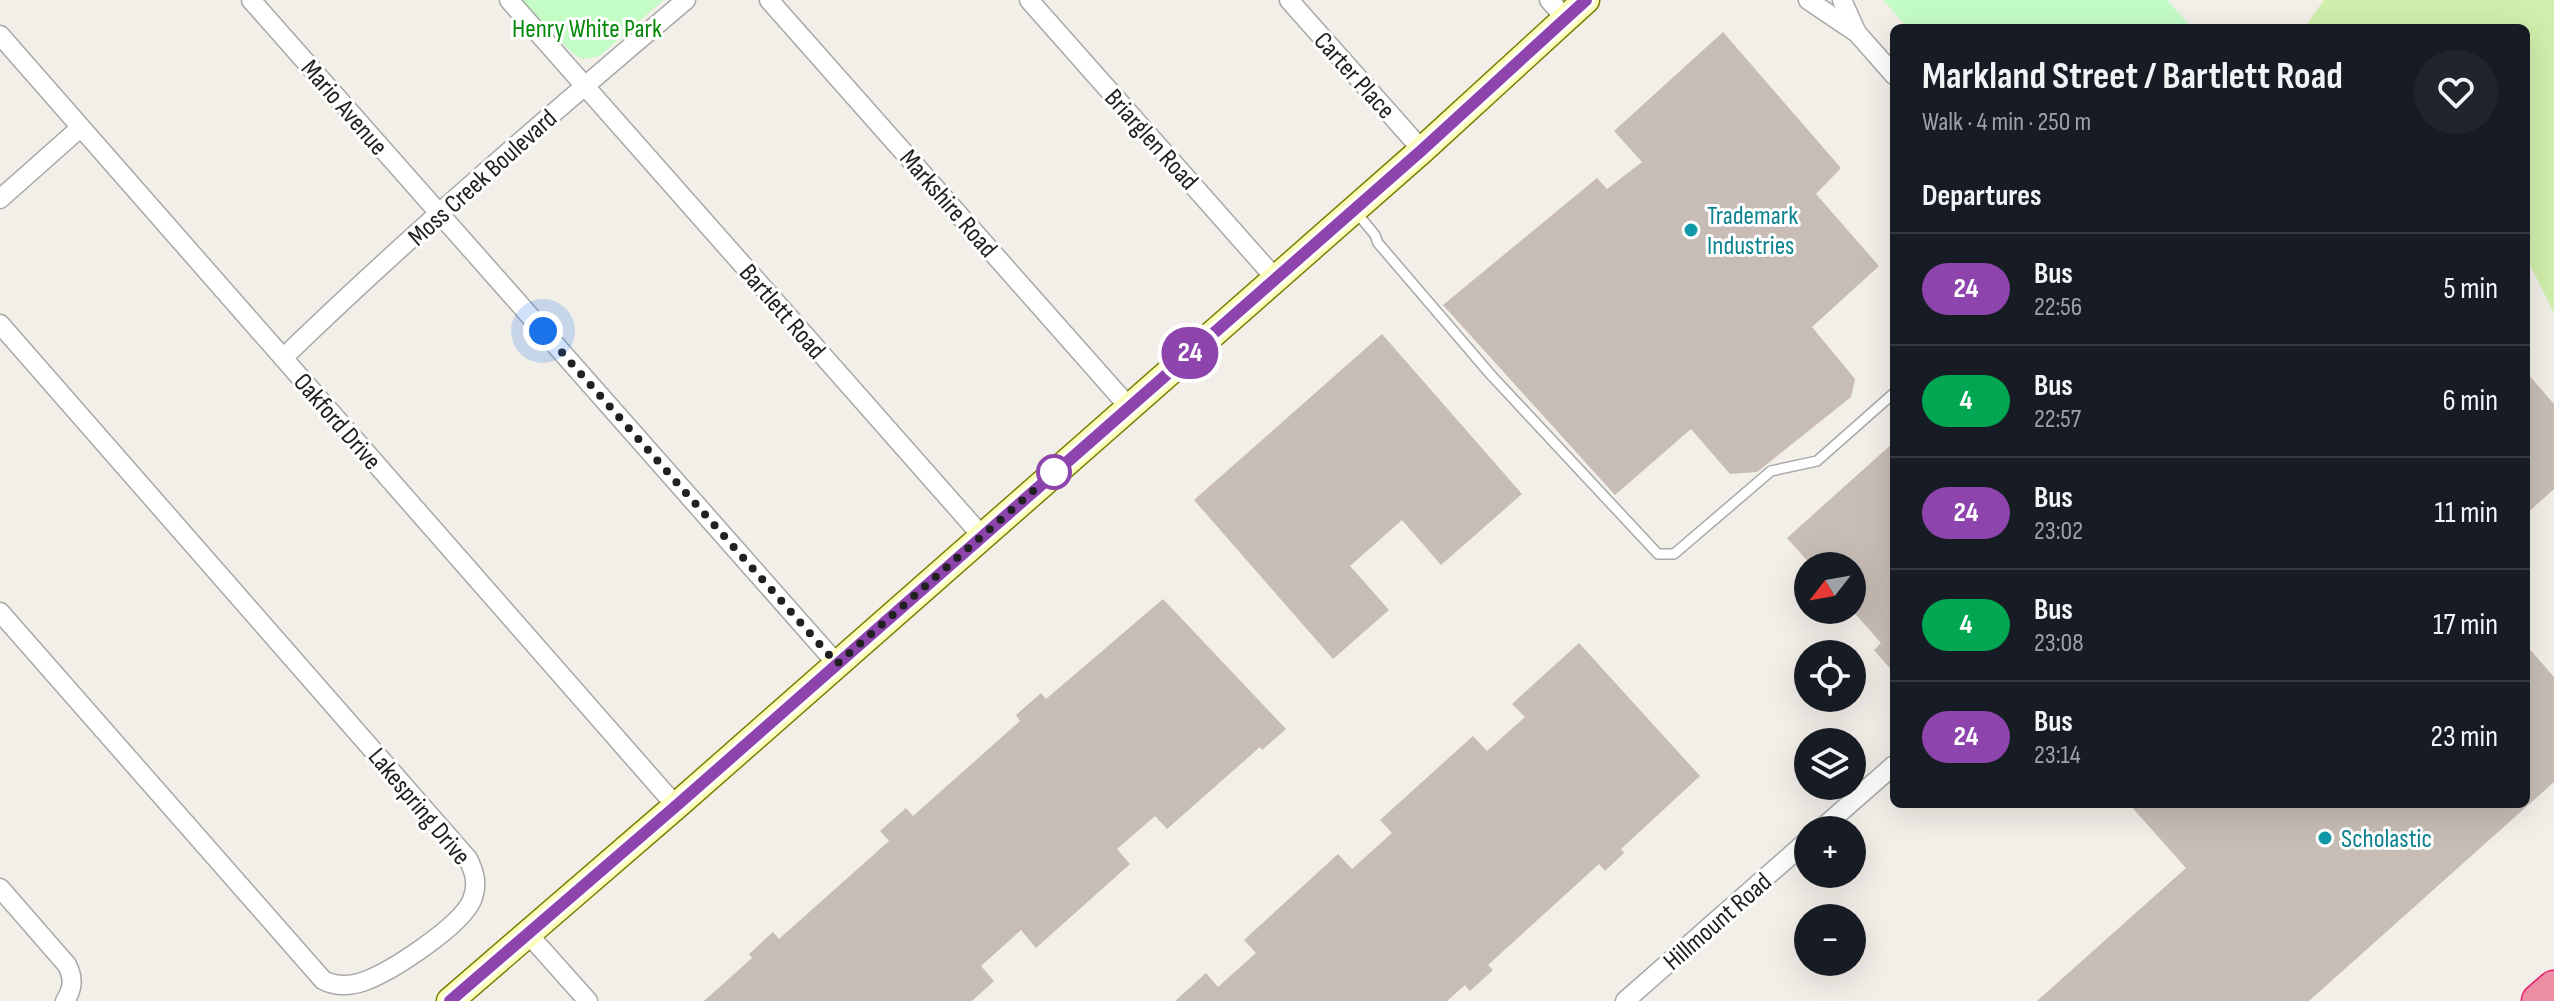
<!DOCTYPE html>
<html lang="en">
<head>
<meta charset="utf-8">
<style>
	:root { --surface:#171b24; --page:#20242c; --text:#f1f3f6; --muted:#9ea1a6; --line:#363941 }
	body { margin:0; font-family:"Sofia Sans Condensed",sans-serif; background:var(--page); color:var(--text); height:100vh; display:flex; flex-direction:column; font-size:30px; white-space:nowrap }
	* { box-sizing:border-box; margin:0 }
	p { font-size:26px; color:var(--muted) }
	.icon { flex:none; width:44px; height:44px; fill:none; stroke:currentColor; stroke-width:2; stroke-linecap:round; stroke-linejoin:round }
	.map { position:relative; flex:1; overflow:hidden }
	.sheet { position:absolute; left:1890px; top:24px; width:640px; height:784px; display:flex; flex-direction:column; background:var(--surface); border-radius:12px; box-shadow:0 8px 32px #0002 }
	.sheet>* { flex:none }
	.badge { padding:0 16px; border-radius:26px; font-size:28px; line-height:52px }
	.needle { width:52px; rotate:239deg }
	.buttons { position:absolute; left:1794px; top:552px; display:grid; gap:16px }
	.buttons a { display:grid; place-items:center; width:72px; height:72px; border-radius:50%; background:var(--surface); box-shadow:0 8px 32px #0002; font-size:40px }
	.you { position:absolute; width:40px; height:40px; margin:-20px; border:6px solid #fff; border-radius:50%; background:#1a73e8; box-shadow:0 0 0 12px #1a73e833 }
	.map>.badge { position:absolute; translate:-50% -50%; box-shadow:0 0 0 4px #fff }
	h2 { padding:0 32px; font-size:30px; line-height:72px }
	.round { display:grid; place-items:center; flex:none; width:84px; height:84px; border-radius:42px; background:var(--page) }
	.head { display:flex; align-items:center; justify-content:space-between; height:136px; padding:0 32px }
	h1 { font-size:38px; font-weight:700; line-height:60px }
	ul { padding:0; list-style:none }
	li { display:flex; align-items:center; gap:24px; height:112px; padding:0 32px; border-top:2px solid var(--line) }
	li div { flex:1 }
	li b { display:block; font-size:30px }
	li em { font-style:normal }
	li .badge { min-width:88px; font-weight:700; text-align:center }
	.map>svg:first-child { display:block }
	.grass { fill:#d0eeac }
	.park { fill:#c4fcc6 }
	.building { fill:#c7bdb6 }
	.lines { fill:none; stroke-linecap:round; stroke-linejoin:round }
	.lane-casing { stroke:#a8a8a8; stroke-width:12 }
	.street-casing { stroke:#a8a8a8; stroke-width:21 }
	.secondary-casing { stroke:#7a8100; stroke-width:29 }
	.highway-casing { stroke:#e5206f; stroke-width:37 }
	.lane { stroke:#fff; stroke-width:9 }
	.street { stroke:#fff; stroke-width:18 }
	.secondary { stroke:#fdfdbb; stroke-width:26 }
	.highway { stroke:#ec8da4; stroke-width:34 }
	.line-casing { stroke:#fff; stroke-width:18 }
	.line { stroke:#8e44ad; stroke-width:12 }
	.walk { stroke:#212121; stroke-width:8; stroke-dasharray:0 14.4 }
	.culture-dot { fill:#0f9aa8; stroke:#fff; stroke-width:3 }
	.stop-dot { fill:#fff; stroke:#8e44ad; stroke-width:4 }
	.labels { text-anchor:middle; stroke-width:6; stroke-linejoin:round; paint-order:stroke }
	.park-label { font-size:26px; fill:#068909; stroke:#fff }
	.street-label { font-size:26px; fill:#212121; stroke:#fff }
	.culture-label { font-size:26px; fill:#0d838f; stroke:#fff; text-anchor:start }
</style>
</head>
<body>
<div class="map">
<svg width="2554" height="1001" viewBox="0 0 2554 1001">
	<rect width="100%" height="100%" fill="#f2eee8"/>
	<path class="grass" d="M2324 0H2554V313L2526 257V28H2304Z"/>
	<g class="park">
		<path d="M522 0H663L600 56 582 59 572 53Z"/>
		<path d="M1883 0H2167L2192 28H1908Z"/>
	</g>
	<g class="building">
		<path d="M1723 32 1841 168 1816 194 1879 266 1812 327 1855 379 1851 397 1757 472 1730 474 1691 429 1615 495 1443 305 1597 178 1607 189 1642 162 1614 131Z"/>
		<path d="M1382 334 1522 494 1441 565 1402 520 1350 566 1389 610 1333 659 1194 500Z"/>
		<path d="M2526 372 2554 404V489L2526 514Z"/>
		<path d="M1894 442V673L1874 650 1881 643 1852 610V566H1812L1787 538Z"/>
		<path d="M1163 599 1286 729 1262 750 1260 747 1167 829 1155 816 1117 849 1130 864 1036 948 1021 930 981 966 994 981 972 1001H704L752 958 749 954 773 932 779 939 889 841 880 831 906 808 913 816 1020 721 1016 715 1041 693 1046 699Z"/>
		<path d="M1579 643 1700 776 1621 849 1624 853 1605 871 1599 864 1488 965 1493 970 1470 991 1465 985 1447 1001H1175L1206 973 1218 987 1256 953 1244 940 1338 854 1352 869 1392 833 1380 820 1473 736 1487 751 1525 717 1512 704Z"/>
		<path d="M2526 645 2554 677V782L2309 1001H2037L2186 868 2129 804H2526Z"/>
	</g>
	<g class="lines">
		<defs>
			<path id="lane" d="M1356 212 1375 235 1378 243 1491 375 1658 554H1674L1771 471 1817 461 1894 393"/>
			<g id="street">
				<path d="M251 0 837 664"/>
				<path d="M509 0 982 536"/>
				<path d="M769 0 1129 407"/>
				<path d="M1029 0 1275 278"/>
				<path d="M1289 0 1422 150"/>
				<path d="M1549 0 1566 19"/>
				<path d="M1808 0 1857 33 1894 75"/>
				<path d="M1842 0 1856 31"/>
				<path d="M0 35 676 806"/>
				<path d="M0 199 80 128"/>
				<path d="M0 324 468 859C475 873 478 884 472 900 461 926 392 971 365 981 351 986 336 987 323 980L0 612"/>
				<path d="M283 358C412 233 549 116 686 0"/>
				<path d="M1820 830 1894 765"/>
				<path d="M0 888 67 965C74 978 73 989 65 1001"/>
				<path d="M529 935 588 1001"/>
				<path d="M1625 1001 1808 840"/>
			</g>
			<path id="secondary" d="M450 1001 676 806 1422 150 1586 0"/>
			<path id="highway" d="M2539 1001 2554 988"/>
		</defs>
		<use href="#lane" class="lane-casing"/>
		<use href="#street" class="street-casing"/>
		<use href="#secondary" class="secondary-casing"/>
		<use href="#highway" class="highway-casing"/>
		<use href="#lane" class="lane"/>
		<use href="#street" class="street"/>
		<use href="#secondary" class="secondary"/>
		<use href="#highway" class="highway"/>
	</g>
	<g class="lines">
		<defs>
			<path id="line" d="M450 1001 676 806 1422 150 1586 0"/>
		</defs>
		<use href="#line" class="line-casing"/>
		<use href="#line" class="line"/>
		<path class="walk" d="M543 331 837 664 1058 469 1054 472"/>
	</g>
	<g class="culture-dot">
		<circle cx="1691" cy="230" r="8"/>
		<circle cx="2325" cy="838" r="8"/>
	</g>
	<circle class="stop-dot" cx="1054" cy="472" r="16"/>
	<g class="labels">
		<g class="park-label">
			<text x="587" y="37">Henry White Park</text>
		</g>
		<g class="street-label">
			<text transform="translate(1355 75) rotate(48)" y="9">Carter Place</text>
			<text transform="translate(345 107) rotate(49)" y="9">Mario Avenue</text>
			<text transform="translate(1152 139) rotate(48)" y="9">Briarglen Road</text>
			<text transform="translate(482 177) rotate(-42)" y="9">Moss Creek Boulevard</text>
			<text transform="translate(949 203) rotate(49)" y="9">Markshire Road</text>
			<text transform="translate(783 311) rotate(49)" y="9">Bartlett Road</text>
			<text transform="translate(338 421) rotate(49)" y="9">Oakford Drive</text>
			<text transform="translate(420 806) rotate(50)" y="9">Lakespring Drive</text>
			<text transform="translate(1717 921) rotate(-41)" y="9">Hillmount Road</text>
		</g>
		<g class="culture-label">
			<text x="1707" y="224">Trademark<tspan x="1707" dy="30">Industries</tspan></text>
			<text x="2341" y="847">Scholastic</text>
		</g>
	</g>
</svg>
<div class="buttons">
<a><svg class="needle" viewBox="-14 -14 28 28"><path d="M0-13l5 13h-10z" fill="#e53935"/><path d="M0 13l5-13h-10z" fill="#9ea1a6"/></svg></a>
<a><svg class="icon" aria-label="locate" viewBox="0 0 24 24"><circle cx="12" cy="12" r="6"/><path d="M12 2v4M12 18v4M2 12h4M18 12h4"/></svg></a>
<a><svg class="icon" aria-label="layers" viewBox="0 0 24 24"><path d="M12 4l9 5-9 5-9-5zM3 14l9 5 9-5"/></svg></a>
<a>+</a>
<a>−</a>
</div>
<div class="you" style="left:543px;top:331px"></div>
<b class="badge" style="left:1190px;top:353px;background:#8e44ad;color:#fff">24</b>
<section class="sheet">
<div class="head"><div><h1>Markland Street / Bartlett Road</h1><p>Walk · 4 min · 250 m</p></div><a class="round"><svg class="icon" aria-label="heart" viewBox="0 0 24 24"><path d="M12 20l-8-8c-3-5 5-10 8-4 3-6 11-1 8 4z"/></svg></a></div>
<h2>Departures</h2>
<ul>
<li><span class="badge" style="background:#8e44ad;color:#fff">24</span><div><b>Bus</b><p>22:56</p></div><em>5 min</em></li>
<li><span class="badge" style="background:#00a651;color:#fff">4</span><div><b>Bus</b><p>22:57</p></div><em>6 min</em></li>
<li><span class="badge" style="background:#8e44ad;color:#fff">24</span><div><b>Bus</b><p>23:02</p></div><em>11 min</em></li>
<li><span class="badge" style="background:#00a651;color:#fff">4</span><div><b>Bus</b><p>23:08</p></div><em>17 min</em></li>
<li><span class="badge" style="background:#8e44ad;color:#fff">24</span><div><b>Bus</b><p>23:14</p></div><em>23 min</em></li>
</ul>
</section>
</div>
</body>
</html>
